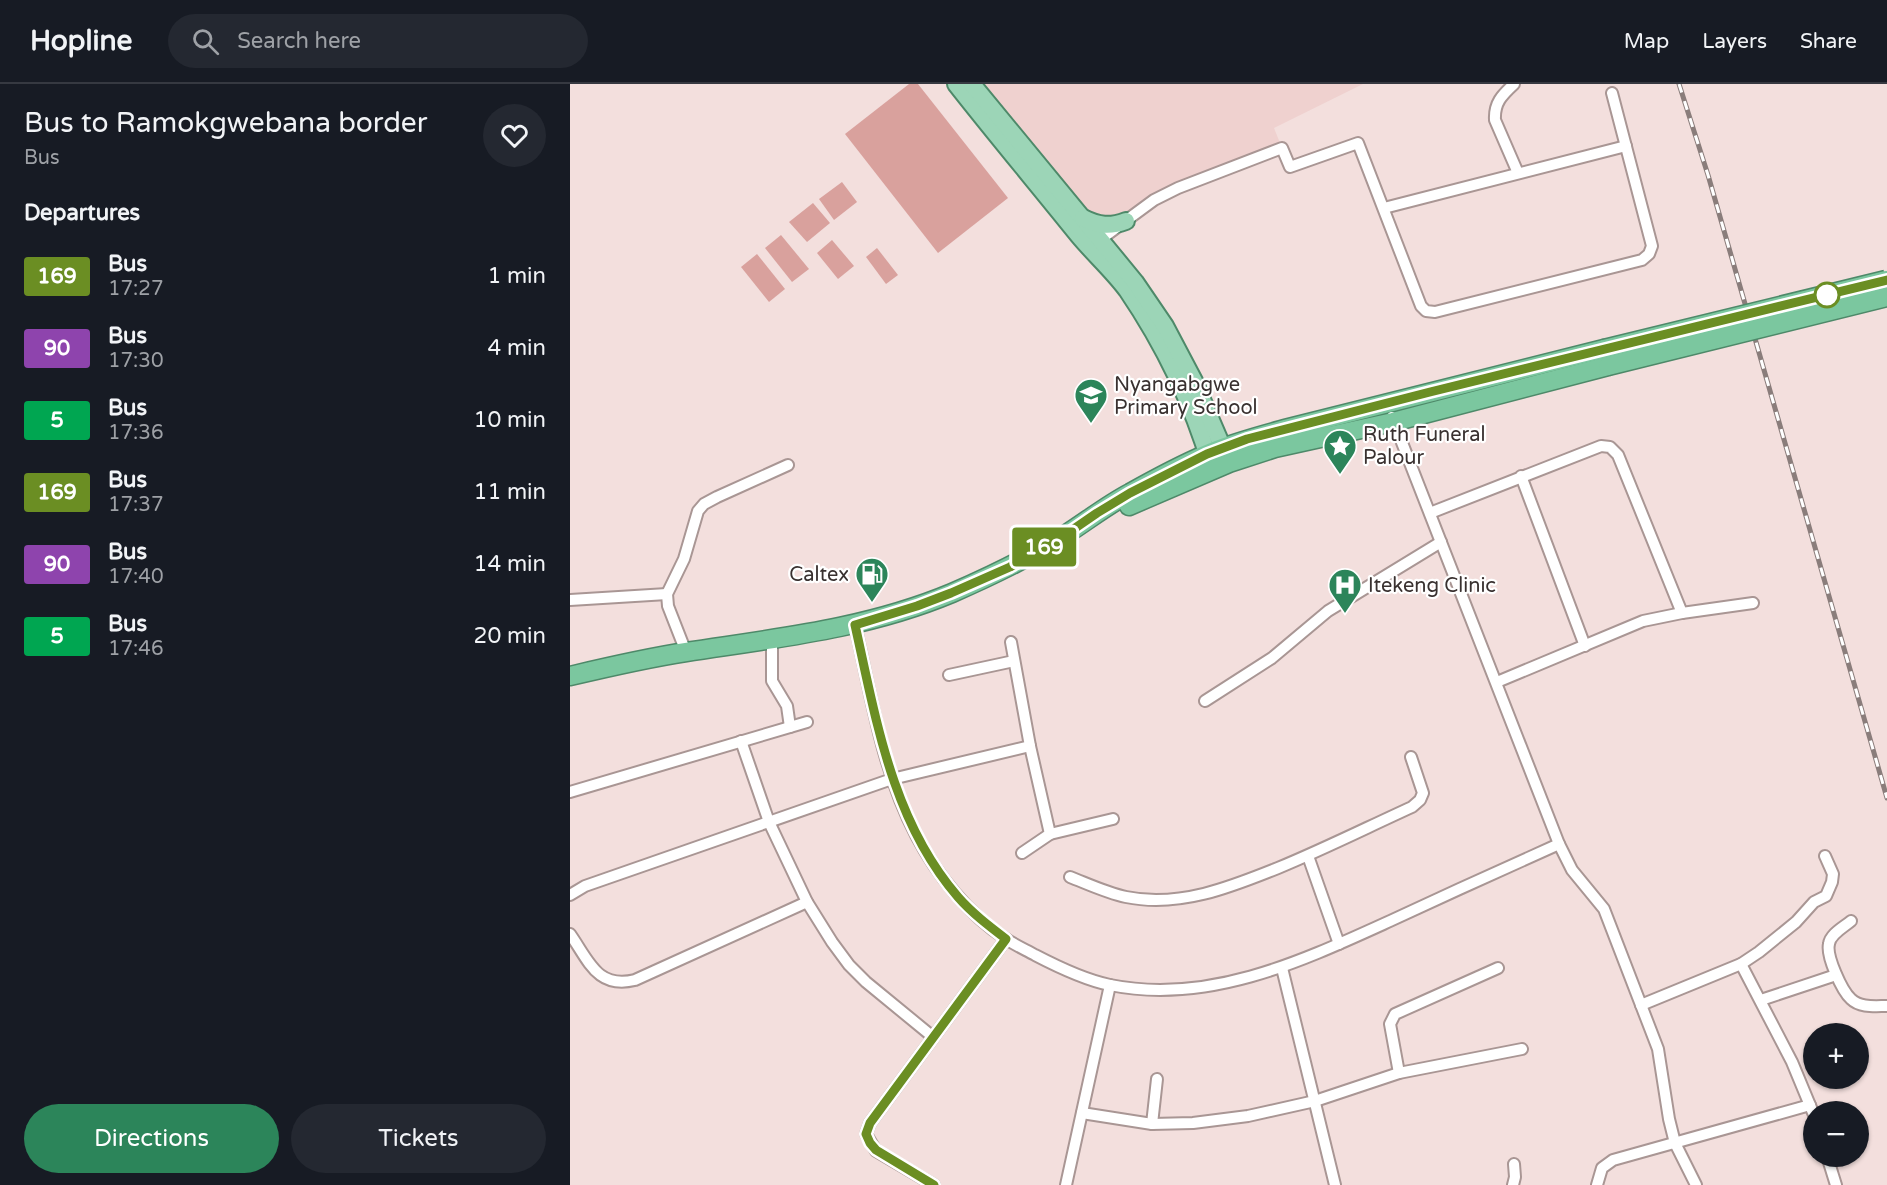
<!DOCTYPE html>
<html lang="en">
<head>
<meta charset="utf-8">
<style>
	:root { --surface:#171b24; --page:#242831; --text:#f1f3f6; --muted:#9ea1a6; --line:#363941; --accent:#2c855a }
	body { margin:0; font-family:"Varela Round",sans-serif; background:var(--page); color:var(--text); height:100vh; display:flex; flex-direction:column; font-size:22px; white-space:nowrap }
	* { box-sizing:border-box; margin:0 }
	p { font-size:20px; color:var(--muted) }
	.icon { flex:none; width:33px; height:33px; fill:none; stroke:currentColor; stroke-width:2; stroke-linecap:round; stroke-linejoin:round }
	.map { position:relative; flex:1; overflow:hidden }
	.panel { display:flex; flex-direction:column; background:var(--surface); width:570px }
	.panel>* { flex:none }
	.badge { padding:0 12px; border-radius:4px; font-size:21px; line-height:39px }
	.tools { position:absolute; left:1233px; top:939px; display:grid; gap:12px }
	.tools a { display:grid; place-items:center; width:66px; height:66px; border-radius:50%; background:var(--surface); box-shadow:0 2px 4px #0004; font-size:30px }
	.map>.badge { position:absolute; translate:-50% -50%; box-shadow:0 0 0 3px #fff }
	h2 { padding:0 24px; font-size:22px; line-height:54px }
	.round { display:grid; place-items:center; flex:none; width:63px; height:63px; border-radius:32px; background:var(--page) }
	.head { display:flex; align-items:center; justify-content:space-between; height:102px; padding:0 24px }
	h1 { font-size:28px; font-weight:600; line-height:45px }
	.action { display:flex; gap:12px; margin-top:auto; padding:12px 24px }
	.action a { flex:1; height:69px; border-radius:36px; background:var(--accent); color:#fff; font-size:24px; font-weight:600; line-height:69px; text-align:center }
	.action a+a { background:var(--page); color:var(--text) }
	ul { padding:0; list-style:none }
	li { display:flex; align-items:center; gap:18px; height:72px; padding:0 24px }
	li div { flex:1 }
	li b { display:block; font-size:22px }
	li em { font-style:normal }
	li .badge { min-width:66px; font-weight:700; text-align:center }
	header { display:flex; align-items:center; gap:36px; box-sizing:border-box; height:84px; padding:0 30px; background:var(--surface); border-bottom:2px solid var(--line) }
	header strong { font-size:28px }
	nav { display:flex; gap:33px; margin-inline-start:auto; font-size:21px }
	.search { width:420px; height:54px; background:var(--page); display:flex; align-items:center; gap:15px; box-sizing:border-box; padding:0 21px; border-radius:33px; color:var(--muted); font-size:22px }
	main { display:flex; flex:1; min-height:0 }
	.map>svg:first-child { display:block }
	.built { fill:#efd1cf }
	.green { fill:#d9a19d }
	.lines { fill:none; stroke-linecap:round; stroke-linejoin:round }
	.minor-casing { stroke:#a99694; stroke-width:14 }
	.primary-casing { stroke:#4e8969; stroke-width:20 }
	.trunk-casing { stroke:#4e8969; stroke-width:21 }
	.minor { stroke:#fff; stroke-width:10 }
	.primary { stroke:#9cd5b7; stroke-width:16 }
	.trunk { stroke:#7bc79f; stroke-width:18 }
	.rail-casing { stroke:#8a7d7b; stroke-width:5 }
	.rail { stroke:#fff; stroke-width:3; stroke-dasharray:9; stroke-linecap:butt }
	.trunk-bridge-casing { stroke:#4e8969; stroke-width:21; stroke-linecap:butt }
	.trunk-bridge { stroke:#7bc79f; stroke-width:18 }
	.line-casing { stroke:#fff; stroke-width:14 }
	.line { stroke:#6b8e23; stroke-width:9 }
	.stop-dot { fill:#fff; stroke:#6b8e23; stroke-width:3 }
	.labels { text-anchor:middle; stroke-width:4.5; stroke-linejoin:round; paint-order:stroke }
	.poi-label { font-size:20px; fill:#393130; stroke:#fff; text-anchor:start }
</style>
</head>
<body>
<header>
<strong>Hopline</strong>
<div class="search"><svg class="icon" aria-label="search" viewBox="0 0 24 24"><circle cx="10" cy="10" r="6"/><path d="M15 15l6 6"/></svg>Search here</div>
<nav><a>Map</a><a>Layers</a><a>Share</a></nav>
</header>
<main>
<section class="panel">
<div class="head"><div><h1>Bus to Ramokgwebana border</h1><p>Bus</p></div><a class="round"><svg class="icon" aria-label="heart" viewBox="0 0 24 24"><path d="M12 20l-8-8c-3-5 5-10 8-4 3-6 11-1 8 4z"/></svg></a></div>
<h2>Departures</h2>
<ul>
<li><span class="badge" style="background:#6b8e23;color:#fff">169</span><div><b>Bus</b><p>17:27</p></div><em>1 min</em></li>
<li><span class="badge" style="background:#8e44ad;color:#fff">90</span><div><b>Bus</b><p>17:30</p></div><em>4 min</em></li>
<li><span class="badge" style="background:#00a651;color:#fff">5</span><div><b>Bus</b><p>17:36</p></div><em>10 min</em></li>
<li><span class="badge" style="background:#6b8e23;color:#fff">169</span><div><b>Bus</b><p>17:37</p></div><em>11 min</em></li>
<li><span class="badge" style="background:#8e44ad;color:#fff">90</span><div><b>Bus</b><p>17:40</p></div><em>14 min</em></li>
<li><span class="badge" style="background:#00a651;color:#fff">5</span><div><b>Bus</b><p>17:46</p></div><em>20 min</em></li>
</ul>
<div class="action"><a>Directions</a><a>Tickets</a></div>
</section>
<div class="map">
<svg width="1317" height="1101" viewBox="0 0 1317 1101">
	<rect width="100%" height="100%" fill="#f3dfdd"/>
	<path class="built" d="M402 0H793L704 44 712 64 608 104 530 156Z"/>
	<g class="green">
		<path d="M339 0H348L438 114 368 169 275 50Z"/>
		<path d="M272 98 287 118 264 136 249 115Z"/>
		<path d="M243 119 260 139 237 158 219 138Z"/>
		<path d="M211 151 239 185 222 198 195 164Z"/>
		<path d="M262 156 284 182 268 195 247 169Z"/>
		<path d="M307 164 328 191 316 200 296 173Z"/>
		<path d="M187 170 215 205 199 218 171 183Z"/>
	</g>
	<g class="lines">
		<defs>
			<g id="minor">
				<path d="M944 0C932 11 924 19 925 36L948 89"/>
				<path d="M814 124 1056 62"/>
				<path d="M527 158 584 116 608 104 712 64 720 83 788 59 851 222 856 227 865 228 1072 176 1079 170 1082 162 1042 9"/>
				<path d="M822 333 989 760 1002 786 1034 825 1088 965 1099 1035 1105 1059 1126 1101"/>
				<path d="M951 392 1015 562"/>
				<path d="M860 429 1031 362 1040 363 1048 371 1112 529"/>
				<path d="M0 516 97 510"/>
				<path d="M285 541C301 611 312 686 346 751 367 791 398 830 436 855 445 861 456 866 465 871 488 883 515 896 540 901 639 921 732 877 820 837 876 811 933 785 989 760"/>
				<path d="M202 556V597L217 622 220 643"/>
				<path d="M441 558 460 662 480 750"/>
				<path d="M116 568 98 522 97 510 114 475 128 427 134 420 147 413 218 381"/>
				<path d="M379 591 444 577"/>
				<path d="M927 598 1073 537 1112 529 1183 519"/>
				<path d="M635 617 702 574 758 527 871 458"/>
				<path d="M171 657 199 738 237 818 262 858 279 881 296 898 363 953"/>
				<path d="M0 708 237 638"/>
				<path d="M452 769 480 750 543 735"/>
				<path d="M738 772 769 860"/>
				<path d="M500 793C518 800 537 809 556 813 609 824 661 803 708 784 754 765 798 743 842 723L850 716 853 709 841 673"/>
				<path d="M0 811 15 802 322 695 460 662"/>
				<path d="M1281 837C1274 843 1260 850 1259 860 1256 872 1272 907 1281 915 1290 924 1305 922 1317 922"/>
				<path d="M0 850C19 877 27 905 65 896L237 818"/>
				<path d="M1171 880 1222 978 1244 1031"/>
				<path d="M712 884 765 1101"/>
				<path d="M1191 916 1266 891"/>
				<path d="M1071 921 1171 880 1189 868 1226 838 1244 818 1256 812 1262 798 1263 790 1255 772"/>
				<path d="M829 989 820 940 825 930 928 884"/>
				<path d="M512 1029 582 1040 623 1039 678 1032 745 1017 829 989 952 965"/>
				<path d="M582 1040 587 995"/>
				<path d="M1257 1072 1266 1101"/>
				<path d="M364 1101 306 1067 296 1050 300 1039 436 855"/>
				<path d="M496 1101 540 901"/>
				<path d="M943 1101 945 1093 944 1080"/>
				<path d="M1027 1101 1032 1084 1043 1076 1240 1021"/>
			</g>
			<g id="primary">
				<path d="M386 0C426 51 468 101 509 152 524 170 543 187 557 206 593 259 623 321 641 382"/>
				<path d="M402 0 565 198 595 242 624 297 658 376"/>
				<path d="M513 134C529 142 540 143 556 137"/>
			</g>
			<g id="trunk">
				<path d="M559 422 659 379 705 364 823 338 1038 282"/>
				<path d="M0 592C38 583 77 574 116 568 207 554 296 545 382 509 421 492 459 474 495 451 517 437 537 421 560 409 585 395 611 381 637 370 662 359 689 352 715 345L1034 265"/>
			</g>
		</defs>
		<use href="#minor" class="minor-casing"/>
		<use href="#primary" class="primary-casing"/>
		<use href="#trunk" class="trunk-casing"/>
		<use href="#minor" class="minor"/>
		<use href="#primary" class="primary"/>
		<use href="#trunk" class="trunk"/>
		<defs>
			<path id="rail" d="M1109 0 1138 91 1317 714"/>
		</defs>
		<use href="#rail" class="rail-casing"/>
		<use href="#rail" class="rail"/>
		<defs>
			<g id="trunk-bridge">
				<path d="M1034 265 1316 196"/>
				<path d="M1038 282 1317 213"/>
			</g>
		</defs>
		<use href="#trunk-bridge" class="trunk-bridge-casing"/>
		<use href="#trunk-bridge" class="trunk-bridge"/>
	</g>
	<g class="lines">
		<defs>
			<path id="line" d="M364 1101 306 1066 300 1059 296 1050 300 1039 436 855C419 842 402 829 388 813 322 737 306 635 285 541L347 522 381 509 440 483 495 451 527 429 560 409 637 370 677 355 860 308 1317 196"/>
		</defs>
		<use href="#line" class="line-casing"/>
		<use href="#line" class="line"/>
	</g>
	<defs>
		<symbol id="school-pin" viewBox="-11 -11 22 30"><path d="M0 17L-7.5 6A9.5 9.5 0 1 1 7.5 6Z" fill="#2c855a" stroke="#fff"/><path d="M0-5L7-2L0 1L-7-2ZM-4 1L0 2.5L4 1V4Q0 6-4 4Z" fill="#fff"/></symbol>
		<symbol id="sight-pin" viewBox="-11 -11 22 30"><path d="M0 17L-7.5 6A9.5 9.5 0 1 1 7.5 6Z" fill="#2c855a" stroke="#fff"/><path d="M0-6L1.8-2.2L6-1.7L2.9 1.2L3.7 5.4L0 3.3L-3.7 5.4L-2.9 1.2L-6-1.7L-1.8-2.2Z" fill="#fff"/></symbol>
		<symbol id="fuel-pin" viewBox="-11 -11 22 30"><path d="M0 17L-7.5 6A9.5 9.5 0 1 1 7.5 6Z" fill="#2c855a" stroke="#fff"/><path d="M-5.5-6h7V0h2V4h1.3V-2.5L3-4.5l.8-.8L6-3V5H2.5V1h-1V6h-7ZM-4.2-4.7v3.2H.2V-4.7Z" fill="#fff"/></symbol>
		<symbol id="hospital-pin" viewBox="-11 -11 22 30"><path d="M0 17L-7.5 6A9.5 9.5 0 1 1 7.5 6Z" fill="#2c855a" stroke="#fff"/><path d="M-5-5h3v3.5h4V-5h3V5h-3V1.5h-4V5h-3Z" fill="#fff"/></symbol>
	</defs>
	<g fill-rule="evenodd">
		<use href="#school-pin" x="502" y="292" width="38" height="52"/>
		<use href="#sight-pin" x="751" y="343" width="38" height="52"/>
		<use href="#fuel-pin" x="283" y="471" width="38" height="52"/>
		<use href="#hospital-pin" x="756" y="482" width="38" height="52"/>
	</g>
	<circle class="stop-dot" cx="1257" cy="211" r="12"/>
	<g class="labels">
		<g class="poi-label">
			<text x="544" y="307">Nyangabgwe<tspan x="544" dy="23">Primary School</tspan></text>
			<text x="793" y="357">Ruth Funeral<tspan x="793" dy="23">Palour</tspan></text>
			<text x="279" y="497" text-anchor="end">Caltex</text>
			<text x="798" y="508">Itekeng Clinic</text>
		</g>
	</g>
</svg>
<div class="tools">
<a>+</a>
<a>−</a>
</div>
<b class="badge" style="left:474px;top:463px;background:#6b8e23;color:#fff">169</b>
</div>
</main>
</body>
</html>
